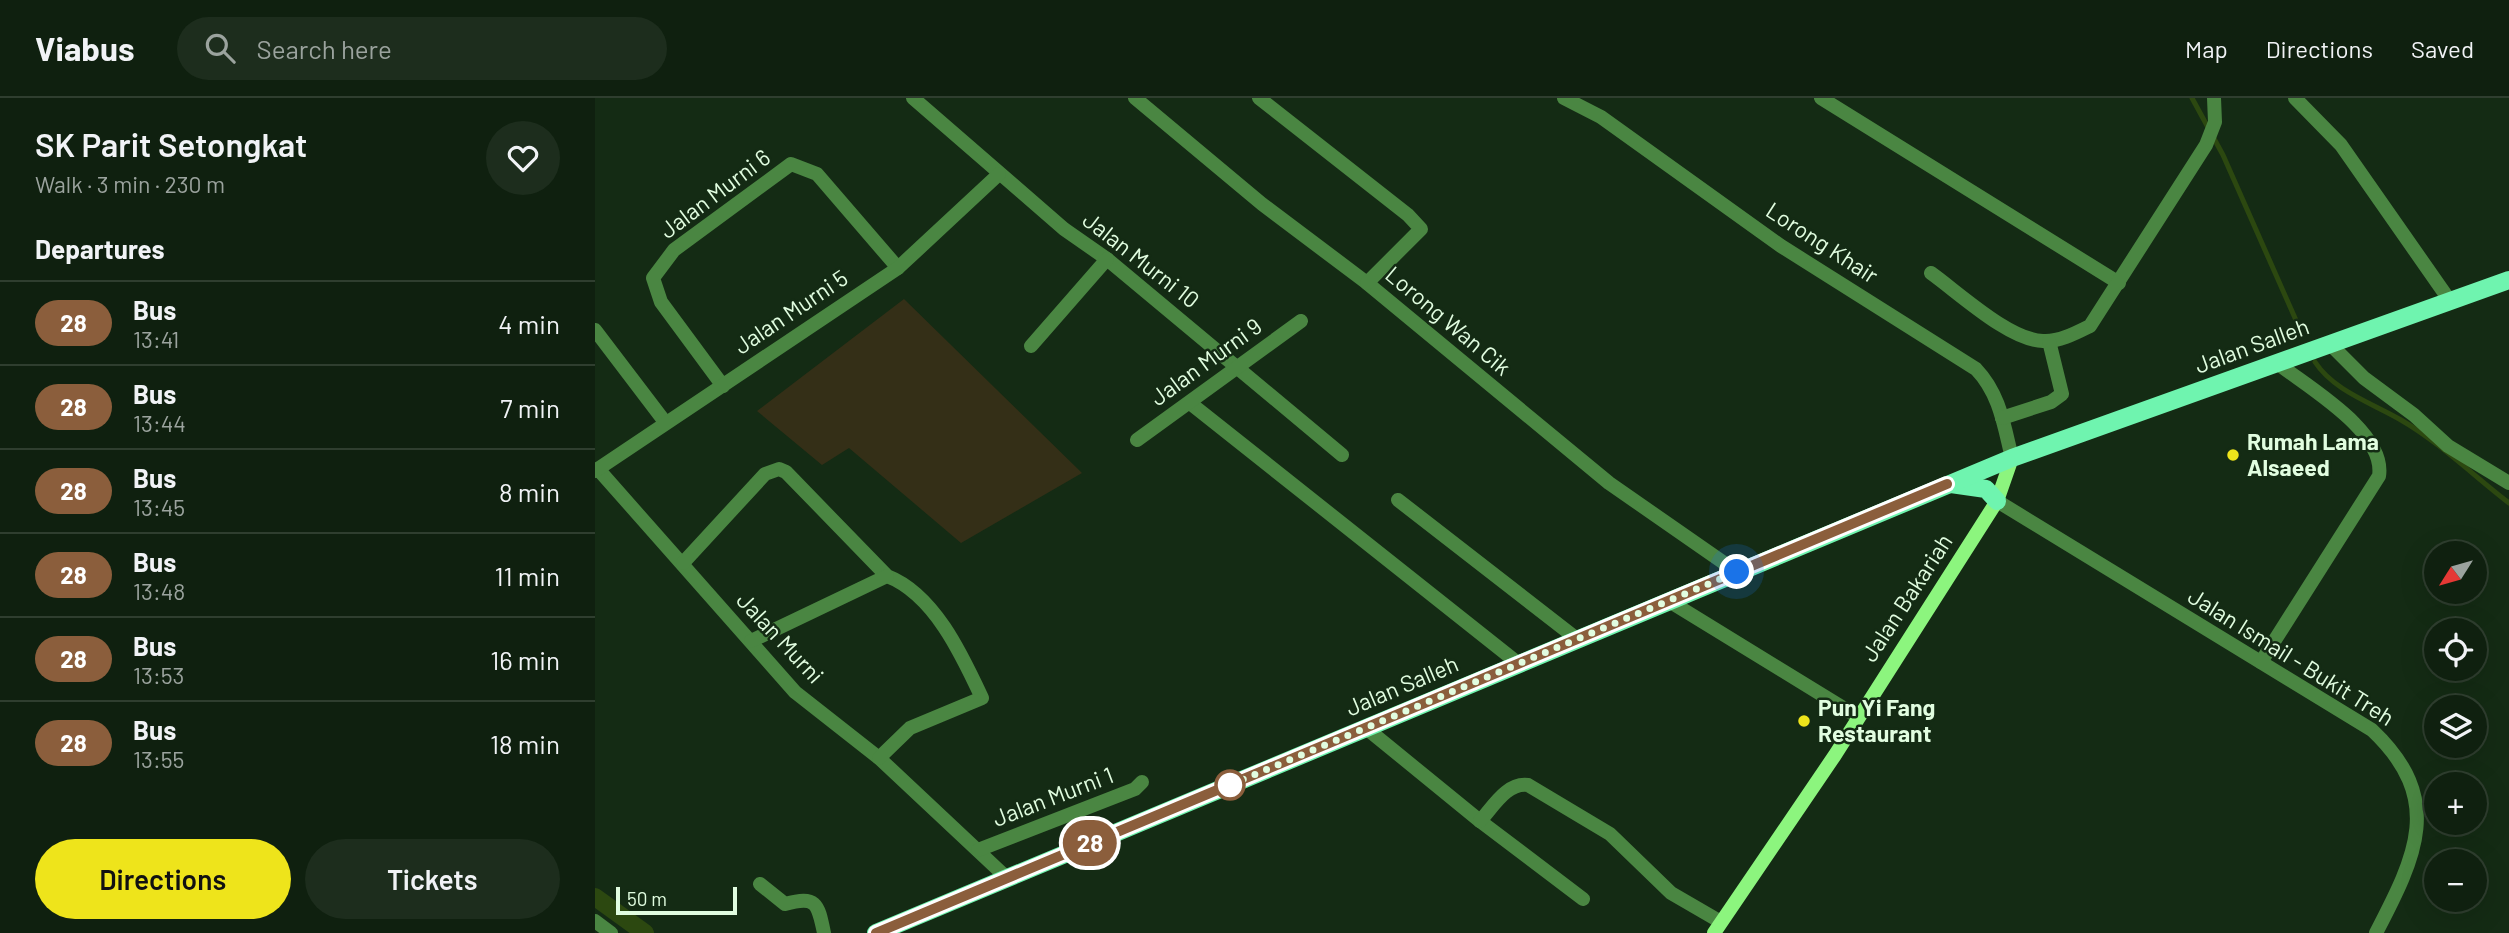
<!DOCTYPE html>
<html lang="en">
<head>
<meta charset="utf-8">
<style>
	:root { --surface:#0f200f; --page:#1d2d1d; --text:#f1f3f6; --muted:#9ba39e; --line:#2f3e2f; --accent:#eee41b }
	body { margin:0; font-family:Barlow,sans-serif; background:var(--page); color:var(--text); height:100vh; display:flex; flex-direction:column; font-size:26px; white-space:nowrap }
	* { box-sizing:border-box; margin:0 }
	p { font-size:23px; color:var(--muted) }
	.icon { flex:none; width:38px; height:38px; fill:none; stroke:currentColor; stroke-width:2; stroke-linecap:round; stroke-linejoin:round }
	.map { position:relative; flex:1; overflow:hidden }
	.details { display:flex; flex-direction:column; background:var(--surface); width:595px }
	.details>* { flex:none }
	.badge { padding:0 14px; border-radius:23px; font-size:24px; line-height:46px }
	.needle { width:46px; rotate:233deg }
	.fabs { position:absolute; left:1829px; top:443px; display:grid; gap:14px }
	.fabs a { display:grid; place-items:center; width:63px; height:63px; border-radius:50%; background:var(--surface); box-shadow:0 7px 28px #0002,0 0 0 2px var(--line); font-size:35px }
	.scale { position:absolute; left:21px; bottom:18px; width:121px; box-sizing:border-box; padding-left:7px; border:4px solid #e1fde0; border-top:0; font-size:19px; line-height:24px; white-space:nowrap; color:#e1fde0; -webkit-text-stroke:5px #142b14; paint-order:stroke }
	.you { position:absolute; width:35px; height:35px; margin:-18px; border:5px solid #fff; border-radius:50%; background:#1a73e8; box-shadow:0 0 0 10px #1a73e833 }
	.map>.badge { position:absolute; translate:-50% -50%; box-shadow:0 0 0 4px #fff }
	h2 { padding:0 35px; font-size:26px; line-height:63px }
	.round { display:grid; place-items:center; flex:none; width:74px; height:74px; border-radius:37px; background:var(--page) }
	.overview { display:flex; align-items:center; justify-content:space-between; height:119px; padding:0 35px }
	h1 { font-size:33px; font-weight:600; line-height:52px }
	.button { display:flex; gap:14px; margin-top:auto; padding:14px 35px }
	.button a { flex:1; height:80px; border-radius:42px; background:var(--accent); color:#111; font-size:28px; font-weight:600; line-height:80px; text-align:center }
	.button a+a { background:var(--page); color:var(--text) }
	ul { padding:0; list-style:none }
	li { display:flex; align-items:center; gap:21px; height:84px; padding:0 35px; border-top:2px solid var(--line) }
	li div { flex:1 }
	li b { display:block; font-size:26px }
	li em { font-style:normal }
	li .badge { min-width:77px; font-weight:700; text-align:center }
	header { display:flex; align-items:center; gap:42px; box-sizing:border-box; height:98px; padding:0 35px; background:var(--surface); border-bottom:2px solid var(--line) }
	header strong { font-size:33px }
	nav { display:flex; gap:38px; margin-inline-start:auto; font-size:24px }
	.search { width:490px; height:63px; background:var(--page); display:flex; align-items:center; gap:18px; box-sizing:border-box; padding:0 24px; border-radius:38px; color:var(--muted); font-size:26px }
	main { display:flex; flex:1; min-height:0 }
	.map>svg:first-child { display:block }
	.green { fill:#342f17 }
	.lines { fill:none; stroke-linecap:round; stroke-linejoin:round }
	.stream { stroke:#2c4810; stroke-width:5 }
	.canal { stroke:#2c4810; stroke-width:18 }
	.minor { stroke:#4a8642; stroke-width:14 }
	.tertiary { stroke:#4a8642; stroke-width:14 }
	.secondary { stroke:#8cf57e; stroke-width:14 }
	.primary { stroke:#6ff4af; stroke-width:18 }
	.line-casing { stroke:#fff; stroke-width:16 }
	.line { stroke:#8b5e3c; stroke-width:10 }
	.walk { stroke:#e1fde0; stroke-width:7; stroke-dasharray:0 12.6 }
	.poi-dot { fill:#eee41b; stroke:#142b14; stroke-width:2.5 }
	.stop-dot { fill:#fff; stroke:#8b5e3c; stroke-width:3.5 }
	.labels { text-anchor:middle; stroke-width:5; stroke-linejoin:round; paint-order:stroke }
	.street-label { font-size:23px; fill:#e1fde0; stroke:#142b14 }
	.poi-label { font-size:23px; font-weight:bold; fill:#e1fde0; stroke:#142b14; text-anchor:start }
</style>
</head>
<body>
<header>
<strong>Viabus</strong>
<div class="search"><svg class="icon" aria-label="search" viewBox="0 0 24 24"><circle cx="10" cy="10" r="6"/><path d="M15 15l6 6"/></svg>Search here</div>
<nav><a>Map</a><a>Directions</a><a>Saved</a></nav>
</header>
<main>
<section class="details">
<div class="overview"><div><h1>SK Parit Setongkat</h1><p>Walk · 3 min · 230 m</p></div><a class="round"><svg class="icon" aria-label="heart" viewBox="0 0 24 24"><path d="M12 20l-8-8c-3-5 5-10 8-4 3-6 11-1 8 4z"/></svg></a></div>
<h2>Departures</h2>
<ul>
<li><span class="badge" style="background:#8b5e3c;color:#fff">28</span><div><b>Bus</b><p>13:41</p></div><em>4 min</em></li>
<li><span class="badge" style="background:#8b5e3c;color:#fff">28</span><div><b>Bus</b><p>13:44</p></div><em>7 min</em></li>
<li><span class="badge" style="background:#8b5e3c;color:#fff">28</span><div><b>Bus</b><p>13:45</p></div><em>8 min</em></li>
<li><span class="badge" style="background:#8b5e3c;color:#fff">28</span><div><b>Bus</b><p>13:48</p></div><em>11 min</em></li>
<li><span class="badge" style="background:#8b5e3c;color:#fff">28</span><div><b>Bus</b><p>13:53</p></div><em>16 min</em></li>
<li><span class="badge" style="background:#8b5e3c;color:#fff">28</span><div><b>Bus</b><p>13:55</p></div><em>18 min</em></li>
</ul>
<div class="button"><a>Directions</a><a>Tickets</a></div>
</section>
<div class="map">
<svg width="1914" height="835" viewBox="0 0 1914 835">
	<rect width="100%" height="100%" fill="#142b14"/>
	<path class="green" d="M309 201 487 375 366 445 254 350 227 367 162 313Z"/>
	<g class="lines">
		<g class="stream">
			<path d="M1597 0 1628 57 1704 229"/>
			<path d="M1720 264C1739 293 1777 305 1806 322 1844 344 1879 378 1914 405"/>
		</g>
		<path class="canal" d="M0 799 50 835"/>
		<g class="minor">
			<path d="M318 0 469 131 512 161 747 357"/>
			<path d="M540 0 667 106 772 185 1014 385 1142 474"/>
			<path d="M664 0 813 117 826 131 772 185"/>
			<path d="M969 0 1006 19 1186 148 1381 271C1405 296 1409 328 1417 360"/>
			<path d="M1226 0 1524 185"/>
			<path d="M1336 175C1364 195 1414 242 1448 243 1464 244 1481 235 1495 228L1611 47 1620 24 1619 0"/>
			<path d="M0 232 70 324"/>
			<path d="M1735 246 1769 280 1819 317 1853 348 1914 385"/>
			<path d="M436 248 512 161"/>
			<path d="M128 288 66 204 58 180 79 152 196 66 222 76 303 170"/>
			<path d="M595 305 924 566"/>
			<path d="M1407 320 1456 304 1467 296 1454 243"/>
			<path d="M542 342 706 223"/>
			<path d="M3 371 200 594 284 660 412 780"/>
			<path d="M0 373 303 170 404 76"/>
			<path d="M803 402 982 541"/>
			<path d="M88 465 170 376 184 371 191 374 292 478C339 496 367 557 387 600L315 630 284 660"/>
			<path d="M1074 503 1263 619"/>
			<path d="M156 543 292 478"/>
			<path d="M1666 564 1784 378C1791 334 1714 290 1682 265"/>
			<path d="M771 630 885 723 988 801"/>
			<path d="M885 723C898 709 912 684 933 687L1015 736 1076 795 1126 824"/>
			<path d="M383 752 540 691 547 684"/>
			<path d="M165 786 190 806C222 797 223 806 229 835"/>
		</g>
		<g class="tertiary">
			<path d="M1700 0 1746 47 1855 203"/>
			<path d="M1402 403 1777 632C1850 701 1821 758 1781 835"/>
			<path d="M0 823 16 835"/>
		</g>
		<path class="secondary" d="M1119 835 1240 657 1402 403 1417 360"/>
		<g class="primary">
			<path d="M1356 386 1391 391 1402 403"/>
			<path d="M281 835 1417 360 1914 182"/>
		</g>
	</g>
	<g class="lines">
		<defs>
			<path id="line" d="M281 835 1352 386"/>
		</defs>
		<use href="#line" class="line-casing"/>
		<use href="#line" class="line"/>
		<path class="walk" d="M635 687 630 689 1142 474"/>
	</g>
	<g class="poi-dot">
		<circle cx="1638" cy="357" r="7"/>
		<circle cx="1209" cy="623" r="7"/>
	</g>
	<circle class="stop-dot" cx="635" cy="687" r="14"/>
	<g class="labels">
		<g class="street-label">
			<text transform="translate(120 96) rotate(-37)" y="8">Jalan Murni 6</text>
			<text transform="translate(1227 145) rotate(33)" y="8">Lorong Khair</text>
			<text transform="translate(546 162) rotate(38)" y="8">Jalan Murni 10</text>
			<text transform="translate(196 214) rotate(-34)" y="8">Jalan Murni 5</text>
			<text transform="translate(853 223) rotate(40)" y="8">Lorong Wan Cik</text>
			<text transform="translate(1657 248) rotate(-20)" y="8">Jalan Salleh</text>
			<text transform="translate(611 264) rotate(-36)" y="8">Jalan Murni 9</text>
			<text transform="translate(1312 500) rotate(-57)" y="8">Jalan Bakariah</text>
			<text transform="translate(185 540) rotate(47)" y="8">Jalan Murni</text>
			<text transform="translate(1696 559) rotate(32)" y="8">Jalan Ismail - Bukit Treh</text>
			<text transform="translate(807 588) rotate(-23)" y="8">Jalan Salleh</text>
			<text transform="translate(458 699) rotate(-21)" y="8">Jalan Murni 1</text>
		</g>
		<g class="poi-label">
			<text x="1652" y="352">Rumah Lama<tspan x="1652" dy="26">Alsaeed</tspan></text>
			<text x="1223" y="618">Pun Yi Fang<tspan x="1223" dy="26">Restaurant</tspan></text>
		</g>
	</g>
</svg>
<div class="fabs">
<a><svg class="needle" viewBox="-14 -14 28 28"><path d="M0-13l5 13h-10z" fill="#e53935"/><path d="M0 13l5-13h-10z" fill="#9ba39e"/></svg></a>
<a><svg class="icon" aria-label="locate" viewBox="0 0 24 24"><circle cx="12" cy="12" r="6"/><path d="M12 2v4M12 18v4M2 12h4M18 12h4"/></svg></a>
<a><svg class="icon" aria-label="layers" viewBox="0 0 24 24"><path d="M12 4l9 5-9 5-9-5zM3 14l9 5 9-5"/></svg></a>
<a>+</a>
<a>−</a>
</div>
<div class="scale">50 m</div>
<div class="you" style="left:1142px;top:474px"></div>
<b class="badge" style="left:495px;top:745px;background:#8b5e3c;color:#fff">28</b>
</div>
</main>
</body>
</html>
